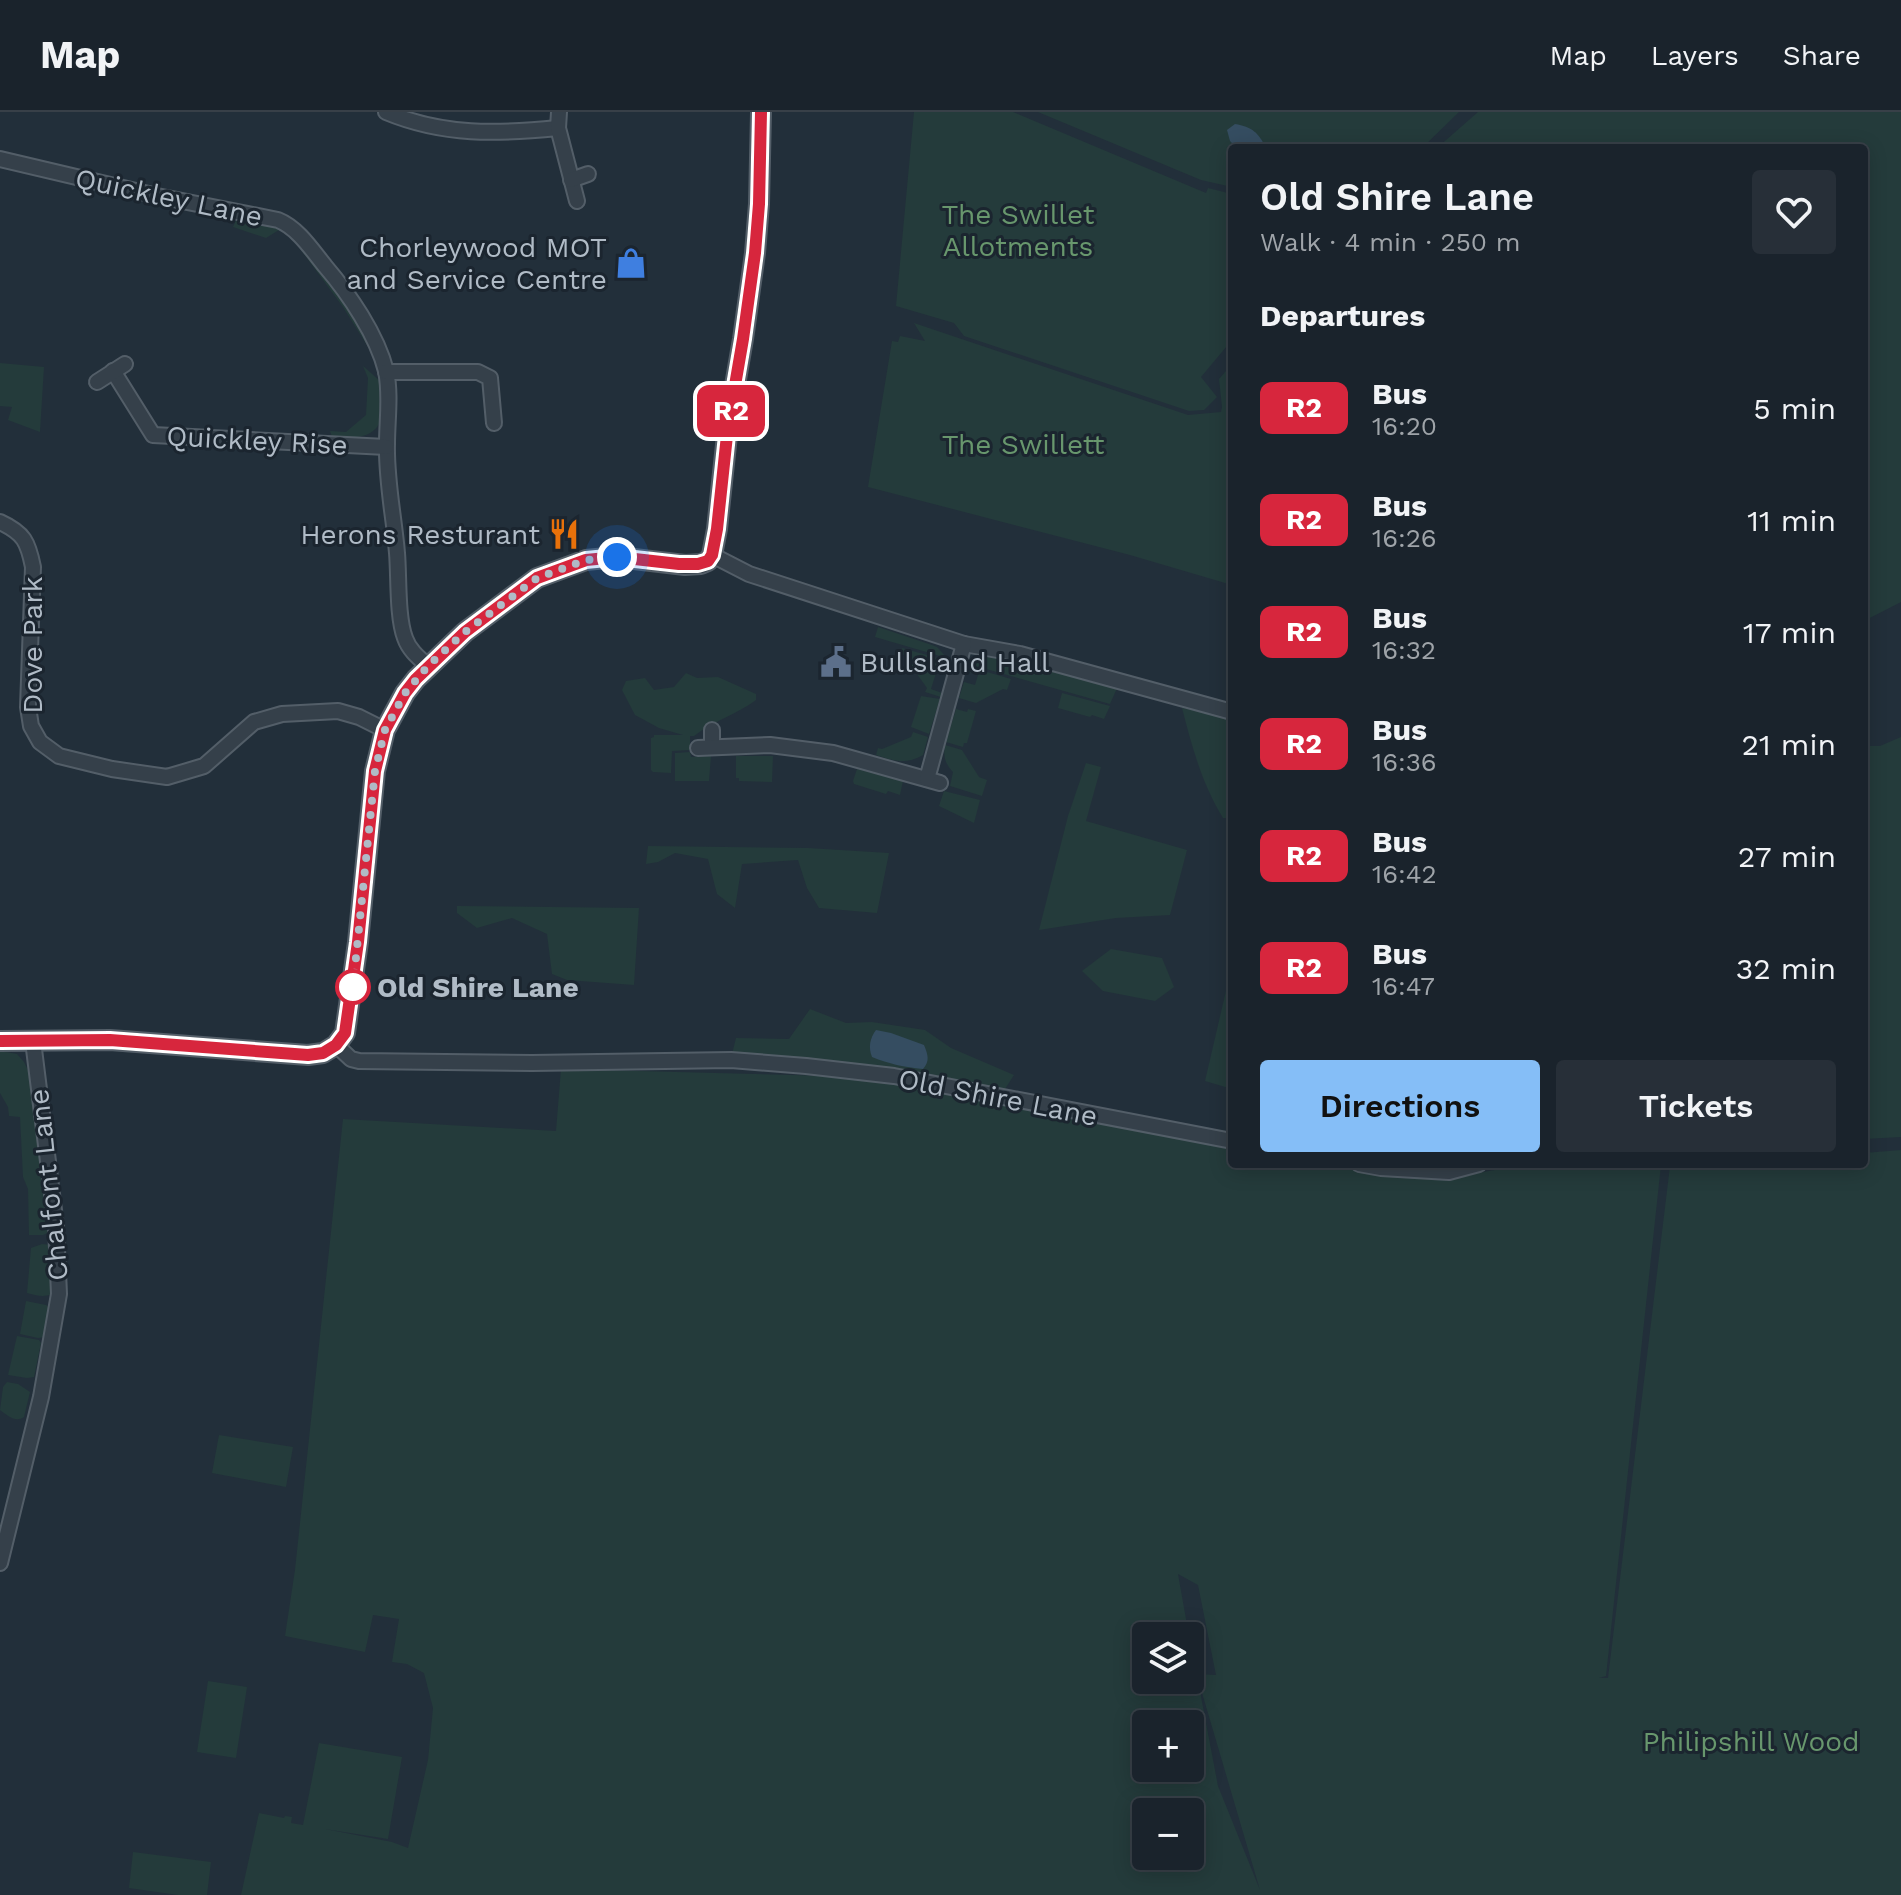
<!DOCTYPE html>
<html lang="en">
<head>
<meta charset="utf-8">
<style>
	:root { --surface:#1a232c; --page:#272f38; --text:#f1f3f6; --muted:#9fa4a9; --line:#384048; --accent:#85bef7 }
	body { margin:0; font-family:"Work Sans",sans-serif; background:var(--page); color:var(--text); height:100vh; display:flex; flex-direction:column; font-size:30px; white-space:nowrap }
	* { box-sizing:border-box; margin:0 }
	p { font-size:26px; color:var(--muted) }
	.icon { flex:none; width:44px; height:44px; fill:none; stroke:currentColor; stroke-width:2; stroke-linecap:round; stroke-linejoin:round }
	.map { position:relative; flex:1; overflow:hidden }
	.side { position:absolute; left:1228px; top:32px; width:640px; height:1024px; display:flex; flex-direction:column; background:var(--surface); border-radius:8px; box-shadow:0 4px 20px #0003,0 0 0 2px var(--line) }
	.side>* { flex:none }
	.badge { padding:0 16px; border-radius:12px; font-size:28px; line-height:52px }
	.fabs { position:absolute; left:1132px; top:1510px; display:grid; gap:16px }
	.fabs a { display:grid; place-items:center; width:72px; height:72px; border-radius:8px; background:var(--surface); box-shadow:0 4px 20px #0003,0 0 0 2px var(--line); font-size:40px }
	.you { position:absolute; width:40px; height:40px; margin:-20px; border:6px solid #fff; border-radius:50%; background:#1a73e8; box-shadow:0 0 0 12px #1a73e833 }
	.map>.badge { position:absolute; translate:-50% -50%; box-shadow:0 0 0 4px #fff }
	h2 { padding:0 32px; font-size:30px; line-height:72px }
	.round { display:grid; place-items:center; flex:none; width:84px; height:84px; border-radius:8px; background:var(--page) }
	.overview { display:flex; align-items:center; justify-content:space-between; height:136px; padding:0 32px }
	h1 { font-size:38px; font-weight:600; line-height:60px }
	.action { display:flex; gap:16px; margin-top:auto; padding:16px 32px }
	.action a { flex:1; height:92px; border-radius:8px; background:var(--accent); color:#111; font-size:32px; font-weight:600; line-height:92px; text-align:center }
	.action a+a { background:var(--page); color:var(--text) }
	ul { padding:0; list-style:none }
	li { display:flex; align-items:center; gap:24px; height:112px; padding:0 32px }
	li div { flex:1 }
	li b { display:block; font-size:30px }
	li em { font-style:normal }
	li .badge { min-width:88px; font-weight:700; text-align:center }
	header { display:flex; align-items:center; gap:48px; box-sizing:border-box; height:112px; padding:0 40px; background:var(--surface); border-bottom:2px solid var(--line) }
	header strong { font-size:38px }
	nav { display:flex; gap:44px; margin-inline-start:auto; font-size:28px }
	.map>svg:first-child { display:block }
	.green { fill:#243b3b; fill-rule:evenodd }
	.water { fill:#354d61 }
	.lines { fill:none; stroke-linecap:round; stroke-linejoin:round }
	.minor-casing { stroke:#535e68; stroke-width:18 }
	.tertiary-casing { stroke:#535e68; stroke-width:22 }
	.minor { stroke:#35404a; stroke-width:14 }
	.tertiary { stroke:#35404a; stroke-width:18 }
	.line-casing { stroke:#fff; stroke-width:18 }
	.line { stroke:#d7263d; stroke-width:12 }
	.walk { stroke:#b0bbc6; stroke-width:8; stroke-dasharray:0 14.4 }
	.stop-dot { fill:#fff; stroke:#d7263d; stroke-width:4 }
	.labels { text-anchor:middle; stroke-width:6; stroke-linejoin:round; paint-order:stroke }
	.street-label { font-size:28px; fill:#b0bbc6; stroke:#1b252f }
	.park-label { font-size:28px; fill:#68976d; stroke:#1b252f }
	.poi-label { font-size:28px; fill:#b0bbc6; stroke:#1b252f; text-anchor:end }
	.stop-label { font-size:28px; font-weight:bold; fill:#b0bbc6; stroke:#1b252f; text-anchor:start }
</style>
</head>
<body>
<header>
<strong>Map</strong>
<nav><a>Map</a><a>Layers</a><a>Share</a></nav>
</header>
<div class="map">
<svg width="1901" height="1783" viewBox="0 0 1901 1783">
	<rect width="100%" height="100%" fill="#222f3a"/>
	<g class="green">
		<path d="M914 0H1013L1206 81 1208 76 1232 82V228L1201 265 1217 285 1204 298 1189 299 964 224 954 211 896 194Z"/>
		<path d="M1038 0H1459L1422 36H1232V75L1201 68Z"/>
		<path d="M1478 0H1901V490L1864 509V36H1437Z"/>
		<path d="M237 106 278 114 298 128 347 193 373 237 370 238 343 195 295 130 286 121 279 118 266 126 233 115Z"/>
		<path d="M914 211 1188 303 1221 300 1222 295 1219 267 1232 252V473L1130 443 868 375 892 229 898 230 900 224 925 229Z"/>
		<path d="M0 251 44 255 40 320 8 308 12 295 0 294Z"/>
		<path d="M363 254 380 269C380 281 383 298 380 309 374 328 346 327 332 325L330 319 346 320 366 303 368 266Z"/>
		<path d="M878 515 932 533 937 535 947 546 875 525Z"/>
		<path d="M902 536 948 549 947 559 937 558 931 577 942 581 941 585 925 580 927 576 909 551 911 545 900 542Z"/>
		<path d="M987 545 1034 553 1118 574 1110 592 972 553 978 547Z"/>
		<path d="M970 555 1011 567 1007 578 1003 577 976 591 959 586 964 570 975 573 978 563 969 560Z"/>
		<path d="M686 561 697 566 718 565 756 582V588C736 603 713 609 694 624H690V638L672 639 671 661 653 660 651 658V626L654 625V623H683L659 616 635 603 622 578 626 569 645 566 654 578 674 575Z"/>
		<path d="M1062 581 1110 594 1104 607 1092 603 1090 605 1058 596Z"/>
		<path d="M921 584 940 587 929 622 911 615Z"/>
		<path d="M1182 596 1232 605V706H1223C1202 672 1192 635 1182 596Z"/>
		<path d="M956 597 967 600 968 597 976 599 967 631H964L963 635 946 630Z"/>
		<path d="M913 620 928 625 923 643C906 653 894 649 876 643L878 636 882 637 911 625Z"/>
		<path d="M1901 625V1025L1864 1027V716H1868L1864 704V634H1880Z"/>
		<path d="M945 633 962 638 979 665 987 668 982 684 950 674 953 660C945 652 943 644 945 633Z"/>
		<path d="M690 640 691 645 711 644 709 669H675V641Z"/>
		<path d="M736 644H773L772 670 739 669V666H736Z"/>
		<path d="M1086 651 1101 655 1086 709 1187 738 1170 803 1116 806 1039 818 1068 704Z"/>
		<path d="M857 657 903 669 900 683 888 679 886 682 854 672 853 669Z"/>
		<path d="M944 679 980 688 974 711 939 694Z"/>
		<path d="M648 734 808 736 889 741 877 801 819 796 807 776 798 748 742 752 735 796 717 782 708 747 675 741 658 750 646 752Z"/>
		<path d="M457 794 639 796 634 873 567 868 552 862 547 822 512 806 477 816 457 801Z"/>
		<path d="M1111 837 1162 846 1174 875 1155 889 1103 879 1082 859Z"/>
		<path d="M1232 853V977L1205 969Z"/>
		<path d="M810 897 846 911 872 910 925 918 951 936 1014 963 1003 980 970 972 845 950 732 942 736 926 789 927Z"/>
		<path d="M0 939 17 942 24 950 29 960 50 1120 43 1123H29L28 1077 23 1065 20 1005 9 1004 8 995 0 981Z"/>
		<path d="M561 957 869 965 1232 1036V1052H1333L1438 1068 1529 1052 1661 1053 1606 1564 1599 1566H1608L1670 1054 1864 1052V1041L1901 1038V1783H241L259 1701 284 1706 285 1704 292 1705 291 1711 303 1713 319 1631 402 1645 388 1727 325 1717 392 1730 408 1736 428 1648 433 1596 424 1561 407 1552 392 1550 399 1507 373 1503 365 1540 285 1524 295 1458 343 1007 556 1019ZM1178 1462 1198 1473 1216 1563 1196 1562 1190 1529V1568H1146V1524H1189ZM1199 1574H1200L1260 1778 1218 1674ZM1146 1612H1190V1656H1146ZM1146 1700H1190V1744H1146Z"/>
		<path d="M42 1132 51 1133 53 1160 51 1182C44 1186 35 1183 27 1181L31 1136Z"/>
		<path d="M26 1189 46 1193 50 1196 45 1225 38 1226 20 1222Z"/>
		<path d="M17 1224 39 1228 41 1231 34 1265 27 1266 8 1263Z"/>
		<path d="M7 1270 18 1272 30 1280 24 1305C15 1311 7 1303 0 1298L3 1275Z"/>
		<path d="M219 1323 293 1335 286 1375 212 1361Z"/>
		<path d="M208 1569 247 1575 236 1646 197 1640Z"/>
		<path d="M133 1740 211 1750 207 1783H178L129 1776Z"/>
	</g>
	<g class="water">
		<path d="M1235 12C1252 15 1258 20 1266 36H1237L1230 29 1227 18Z"/>
		<path d="M876 918 891 921 924 933C928 943 930 949 923 957 904 955 889 952 872 945 868 935 870 926 876 918Z"/>
	</g>
	<g class="lines">
		<defs>
			<g id="minor">
				<path d="M386 0C444 24 497 22 558 16"/>
				<path d="M559 0 558 16 577 89"/>
				<path d="M0 47 157 84 278 108C298 116 312 138 325 154 349 182 377 223 386 259 391 283 387 308 387 332 386 368 394 405 397 441 399 465 397 505 405 526 409 538 419 546 428 554"/>
				<path d="M571 68 588 62"/>
				<path d="M113 259 153 323 386 335"/>
				<path d="M386 260H478L490 266 494 311"/>
				<path d="M97 270 125 252"/>
				<path d="M0 410C24 421 28 430 33 455L28 595 31 614 40 630 59 644 112 657 167 665 204 654 254 610 282 602 338 599 359 605 385 618"/>
				<path d="M712 443 749 462 964 532 1020 542 1232 600"/>
				<path d="M712 618V635"/>
				<path d="M698 636 770 633 833 641 940 671"/>
				<path d="M927 667 964 532"/>
				<path d="M336 933 351 947 359 949 532 951 731 948 806 954 894 964 1232 1029"/>
				<path d="M1359 1052 1381 1056 1449 1060 1479 1052"/>
				<path d="M0 1451 41 1285 59 1182 56 1114 33 929"/>
			</g>
			<path id="tertiary" d="M0 929 110 928 308 943 323 941 336 933 345 921 358 830 375 659 385 618 405 581 416 567 465 520 537 466 586 448 617 445 685 453 701 452 708 449 712 443 717 417 728 314 743 227 755 141 759 92 761 0"/>
		</defs>
		<use href="#minor" class="minor-casing"/>
		<use href="#tertiary" class="tertiary-casing"/>
		<use href="#minor" class="minor"/>
		<use href="#tertiary" class="tertiary"/>
	</g>
	<g class="lines">
		<defs>
			<path id="line" d="M0 929 110 928 308 943 323 941 336 933 345 921 358 830 375 659 385 618 405 581 416 567 465 520 537 466 586 448 617 445 679 452H698L708 449 712 443 717 417 728 314 743 227 755 141 759 92 761 0"/>
		</defs>
		<use href="#line" class="line-casing"/>
		<use href="#line" class="line"/>
		<path class="walk" d="M353 875 375 659 385 618 405 581 428 554 465 520 537 466 586 448 617 445"/>
	</g>
	<defs>
		<symbol id="shop-bare" viewBox="-9 -9 18 18"><path d="M-5-2.5h2.3a2.7 3.5 0 0 1 5.4 0H5L5.5 6h-11ZM-1.5-2.5h3a1.5 2.3 0 0 0-3 0Z" fill="#3f7fe0" stroke="#1b252f" stroke-width="2.5" paint-order="stroke"/></symbol>
		<symbol id="restaurant-bare" viewBox="-9 -9 18 18"><path d="M-5-6h1v4h1v-4h1v4h1v-4h1v5L-1.5 .5V6h-2V.5L-5-1ZM5-6V6H3V1.5H1.5Q1.5-4 5-6Z" fill="#e8710a" stroke="#1b252f" stroke-width="2.5" paint-order="stroke"/></symbol>
		<symbol id="civic-bare" viewBox="-9 -9 18 18"><path d="M-.6-6.5H3V-4.5H.6V-3L4-1V1h2V6H-6V1h2V-1L-.6-3ZM-1.2 2.5V6h2.4V2.5Z" fill="#5c6f8a" stroke="#1b252f" stroke-width="2.5" paint-order="stroke"/></symbol>
	</defs>
	<g fill-rule="evenodd">
		<use href="#shop-bare" x="609" y="129" width="44" height="44"/>
		<use href="#restaurant-bare" x="542" y="400" width="44" height="44"/>
		<use href="#civic-bare" x="814" y="528" width="44" height="44"/>
	</g>
	<circle class="stop-dot" cx="353" cy="875" r="16"/>
	<g class="labels">
		<g class="street-label">
			<text transform="translate(169 85) rotate(12)" y="10">Quickley Lane</text>
			<text transform="translate(257 328) rotate(3)" y="10">Quickley Rise</text>
			<text transform="translate(32 533) rotate(-90)" y="10">Dove Park</text>
			<text transform="translate(998 985) rotate(11)" y="10">Old Shire Lane</text>
			<text transform="translate(48 1073) rotate(-96)" y="10">Chalfont Lane</text>
		</g>
		<g class="park-label">
			<text x="1018" y="112">The Swillet<tspan x="1018" dy="32">Allotments</tspan></text>
			<text x="1023" y="342">The Swillett</text>
			<text x="1751" y="1639">Philipshill Wood</text>
		</g>
		<g class="poi-label">
			<text x="607" y="145">Chorleywood MOT<tspan x="607" dy="32">and Service Centre</tspan></text>
			<text x="540" y="432">Herons Resturant</text>
			<text x="860" y="560" text-anchor="start">Bullsland Hall</text>
		</g>
		<g class="stop-label">
			<text x="377" y="885">Old Shire Lane</text>
		</g>
	</g>
</svg>
<div class="fabs">
<a><svg class="icon" aria-label="layers" viewBox="0 0 24 24"><path d="M12 4l9 5-9 5-9-5zM3 14l9 5 9-5"/></svg></a>
<a>+</a>
<a>−</a>
</div>
<div class="you" style="left:617px;top:445px"></div>
<b class="badge" style="left:731px;top:299px;background:#d7263d;color:#fff">R2</b>
<section class="side">
<div class="overview"><div><h1>Old Shire Lane</h1><p>Walk · 4 min · 250 m</p></div><a class="round"><svg class="icon" aria-label="heart" viewBox="0 0 24 24"><path d="M12 20l-8-8c-3-5 5-10 8-4 3-6 11-1 8 4z"/></svg></a></div>
<h2>Departures</h2>
<ul>
<li><span class="badge" style="background:#d7263d;color:#fff">R2</span><div><b>Bus</b><p>16:20</p></div><em>5 min</em></li>
<li><span class="badge" style="background:#d7263d;color:#fff">R2</span><div><b>Bus</b><p>16:26</p></div><em>11 min</em></li>
<li><span class="badge" style="background:#d7263d;color:#fff">R2</span><div><b>Bus</b><p>16:32</p></div><em>17 min</em></li>
<li><span class="badge" style="background:#d7263d;color:#fff">R2</span><div><b>Bus</b><p>16:36</p></div><em>21 min</em></li>
<li><span class="badge" style="background:#d7263d;color:#fff">R2</span><div><b>Bus</b><p>16:42</p></div><em>27 min</em></li>
<li><span class="badge" style="background:#d7263d;color:#fff">R2</span><div><b>Bus</b><p>16:47</p></div><em>32 min</em></li>
</ul>
<div class="action"><a>Directions</a><a>Tickets</a></div>
</section>
</div>
</body>
</html>
